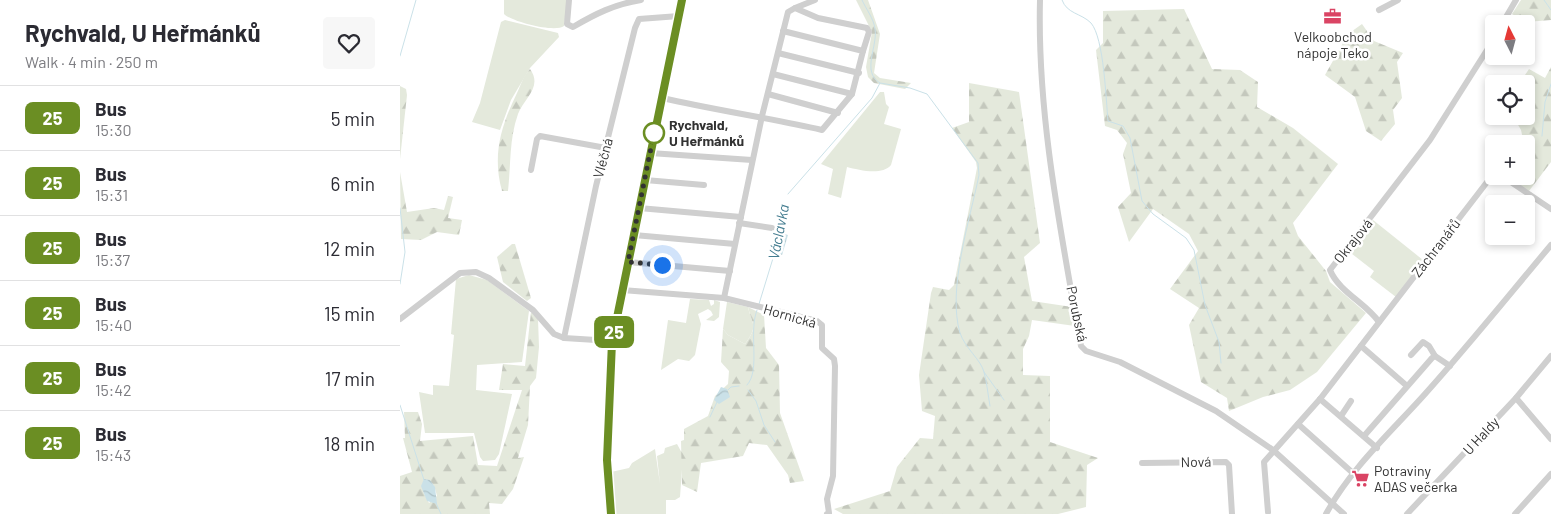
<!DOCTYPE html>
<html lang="en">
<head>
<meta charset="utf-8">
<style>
	:root { --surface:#fff; --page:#f7f7f7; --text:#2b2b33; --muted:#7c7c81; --line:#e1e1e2 }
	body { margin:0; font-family:Barlow,sans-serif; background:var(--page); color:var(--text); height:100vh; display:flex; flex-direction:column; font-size:19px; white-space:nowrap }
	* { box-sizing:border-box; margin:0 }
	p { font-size:16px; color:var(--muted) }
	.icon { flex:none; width:28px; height:28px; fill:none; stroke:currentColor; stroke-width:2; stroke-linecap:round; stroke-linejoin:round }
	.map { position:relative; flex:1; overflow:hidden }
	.details { display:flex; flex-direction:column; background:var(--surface); width:400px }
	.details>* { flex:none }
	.badge { padding:0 10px; border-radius:8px; font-size:18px; line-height:32px }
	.needle { width:32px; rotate:354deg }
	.controls { position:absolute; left:1085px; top:15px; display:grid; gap:10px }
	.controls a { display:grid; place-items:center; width:50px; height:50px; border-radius:5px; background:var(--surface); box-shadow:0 2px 8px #0003; font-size:25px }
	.you { position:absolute; width:25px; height:25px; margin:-12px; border:4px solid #fff; border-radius:50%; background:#1a73e8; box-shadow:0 0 0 8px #1a73e833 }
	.map>.badge { position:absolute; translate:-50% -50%; box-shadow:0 0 0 2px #fff }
	.round { display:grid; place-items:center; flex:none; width:52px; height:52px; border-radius:5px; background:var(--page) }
	.overview { display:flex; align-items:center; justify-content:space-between; height:85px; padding:0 25px }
	h1 { font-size:24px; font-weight:700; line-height:38px }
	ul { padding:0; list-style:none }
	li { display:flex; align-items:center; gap:15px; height:65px; padding:0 25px; border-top:1px solid var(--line) }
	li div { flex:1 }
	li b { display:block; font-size:19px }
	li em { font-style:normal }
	li .badge { min-width:55px; font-weight:700; text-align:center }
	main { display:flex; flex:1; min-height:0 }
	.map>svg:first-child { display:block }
	.grass { fill:#e4e9dc }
	.forest { fill:url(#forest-firs); fill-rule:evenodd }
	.water { fill:url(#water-waves) }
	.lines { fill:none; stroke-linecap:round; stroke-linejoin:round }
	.stream { stroke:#cae1e8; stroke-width:1 }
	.minor { stroke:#cfcfcf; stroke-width:6 }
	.line-casing { stroke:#fff; stroke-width:11 }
	.line { stroke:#6b8e23; stroke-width:8 }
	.walk { stroke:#323232; stroke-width:5; stroke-dasharray:0 9 }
	.stop-dot { fill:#fff; stroke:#6b8e23; stroke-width:2.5 }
	.labels { text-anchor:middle; stroke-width:5; stroke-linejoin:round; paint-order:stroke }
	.poi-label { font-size:14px; fill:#323232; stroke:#fff }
	.stop-label { font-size:14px; font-weight:bold; fill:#323232; stroke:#fff; text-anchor:start }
	.street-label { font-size:14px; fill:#323232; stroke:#fff }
	.water-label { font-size:15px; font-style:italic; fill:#447d90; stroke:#fff }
</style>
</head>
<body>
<main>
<section class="details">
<div class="overview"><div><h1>Rychvald, U Heřmánků</h1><p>Walk · 4 min · 250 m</p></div><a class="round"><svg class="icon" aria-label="heart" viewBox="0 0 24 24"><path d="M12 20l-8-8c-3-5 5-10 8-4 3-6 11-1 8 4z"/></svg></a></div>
<ul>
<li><span class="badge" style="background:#6b8e23;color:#fff">25</span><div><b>Bus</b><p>15:30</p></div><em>5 min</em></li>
<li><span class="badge" style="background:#6b8e23;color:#fff">25</span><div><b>Bus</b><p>15:31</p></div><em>6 min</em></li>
<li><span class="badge" style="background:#6b8e23;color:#fff">25</span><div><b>Bus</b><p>15:37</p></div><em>12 min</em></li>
<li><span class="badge" style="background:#6b8e23;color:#fff">25</span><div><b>Bus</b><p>15:40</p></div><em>15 min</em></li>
<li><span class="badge" style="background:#6b8e23;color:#fff">25</span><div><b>Bus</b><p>15:42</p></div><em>17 min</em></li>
<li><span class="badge" style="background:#6b8e23;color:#fff">25</span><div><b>Bus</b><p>15:43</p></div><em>18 min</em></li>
</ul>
</section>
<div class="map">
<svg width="1151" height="514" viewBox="0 0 1151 514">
	<defs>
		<pattern id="forest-firs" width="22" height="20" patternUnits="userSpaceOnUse" patternTransform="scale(1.25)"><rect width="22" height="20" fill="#e4e9dc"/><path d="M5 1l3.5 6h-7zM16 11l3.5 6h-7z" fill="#c4c8bd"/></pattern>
		<pattern id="water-waves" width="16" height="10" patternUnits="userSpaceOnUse" patternTransform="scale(1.25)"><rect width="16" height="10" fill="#cae1e8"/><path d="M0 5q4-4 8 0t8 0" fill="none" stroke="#aec2c7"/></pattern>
	</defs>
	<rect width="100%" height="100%" fill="#fff"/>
	<g class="grass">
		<path d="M104 0H168L164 26C155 33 112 22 104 14Z"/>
		<path d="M105 20 158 33 159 37 130 68 111 100 100 130 72 122 80 103 101 22Z"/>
		<path d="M480 92H484L486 104 489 107 484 124 501 129 491 165C482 176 459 170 447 167L441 198 428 194 433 169 421 164Z"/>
		<path d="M973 220 1023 260 996 297 970 277 974 271 947 250Z"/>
		<path d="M69 275 87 280 129 311 122 362 77 365 76 390 112 394 99 454 95 460 83 461 80 457 74 433H25L19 392 33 395V385L49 386 54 335 51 334 56 279Z"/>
		<path d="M290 299 309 300 311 306 314 304V300L320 302 319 317 314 321 306 320 313 315 311 311 308 309 298 314 301 324 295 355 289 361 278 359 261 370 268 320 286 323Z"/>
		<path d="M327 302 348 307C352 325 359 325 345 344L328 335 323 329Z"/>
		<path d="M277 444 283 455 280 497 275 500H266V514H216L211 472 229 468 232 463 255 449 260 484 257 456 264 453 265 448Z"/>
	</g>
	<g class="forest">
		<path d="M456 0H468L480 34 474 73 480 78 511 83 505 89 474 83 468 77 466 67 472 32Z"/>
		<path d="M1121 0H1151V20L1126 22 1112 14Z"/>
		<path d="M784 9 812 69 840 70 858 82 857 107 893 128 938 164 893 223 898 236 926 271 930 282 966 313 917 372 890 390 863 397 829 411 827 398 801 382 789 325 799 308 770 289 798 251 789 234 753 209 729 242 718 207 731 193 723 154 727 143 717 130 705 126 696 50 703 43V11Z"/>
		<path d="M962 24 974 41 1003 53 997 62 1002 98 993 110 995 124 981 141 966 131 955 97 925 75 948 34Z"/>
		<path d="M1151 67V162L1129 191 1111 180 1114 176H1126V144H1124L1121 130 1113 116H1126V84H1119L1129 69 1145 78Z"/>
		<path d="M130 69C143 87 124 98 118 114 109 139 111 164 108 191H102C92 155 101 126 117 93 121 85 123 76 130 69Z"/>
		<path d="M569 83 619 92 640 243 624 257 632 301 672 307 675 326 632 320 629 336 623 349V375L650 376V442L698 458 687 465 686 507 658 514H443L434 509 490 491 497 467 520 438 533 439 535 416 522 411 519 375 531 293 533 287 549 290 554 285 577 168 576 162 552 128 569 122Z"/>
		<path d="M0 86 6 89 7 95 0 159Z"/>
		<path d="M0 172 7 212 34 208 44 210 48 196 53 197 48 218 62 220 59 235 37 232 21 240 1 239Z"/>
		<path d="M112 244H115L131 298 127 301 103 282 97 257Z"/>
		<path d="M348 307 364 315 366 348 379 365 380 413 404 481 390 483 388 475 367 445 349 443 343 456 301 463 297 492 282 485 281 441 284 440V429L308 416 315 396 328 384 329 371 321 362 323 329 328 335 345 344C359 325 352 325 348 307Z"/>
		<path d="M131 312 138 319 139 347 136 378 130 386 128 425 118 458 124 457 113 489 102 504 89 503 90 514H0V476L12 472 3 438H5L4 412H18L22 424 20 441 73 436 78 465 97 466 122 390H99L103 364 125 366ZM26 479C34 481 35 489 37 496L29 503 23 491Z"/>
	</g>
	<g class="water">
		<path d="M378 232 388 235 382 255 371 252 374 235Z"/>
		<path d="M321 387 327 389 330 397 319 404 314 400Z"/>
		<path d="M24 479 30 480 35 487 37 504 27 501 21 486Z"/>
	</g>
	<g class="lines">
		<g class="stream">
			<path d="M662 0C667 14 681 13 691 23 704 38 706 100 708 121L723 126 730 138 742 201 753 214 786 238 794 250 805 305 819 342 821 363"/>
			<path d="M1144 0 1151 10"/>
			<path d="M0 56 16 0"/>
			<path d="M480 83 510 88 527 94 578 163 579 175C570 220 547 289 560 333 565 348 581 360 584 372 587 383 588 395 590 406"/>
			<path d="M1142 136 1145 102 1151 84"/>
			<path d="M388 194 472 98 480 83C461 72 478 46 475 29 474 19 466 9 462 0"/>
			<path d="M0 208 5 252 0 284"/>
			<path d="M381 232 385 204"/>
			<path d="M359 304 374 255"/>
			<path d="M584 372 604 400"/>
			<path d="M347 385C361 370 348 333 357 310"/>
			<path d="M328 390 331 387 339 386"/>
			<path d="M348 390 356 401 364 425 375 442"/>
			<path d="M0 405 24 480"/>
			<path d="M310 417 317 402"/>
			<path d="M36 503 41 514"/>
		</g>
		<g class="minor">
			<path d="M169 0 167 24 173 27C195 14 215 4 241 0"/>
			<path d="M640 0C637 116 661 232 681 346L686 351 720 362 816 411 873 450 944 514"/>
			<path d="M395 8 415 0"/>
			<path d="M979 10 998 0"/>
			<path d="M1102 24 1116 0"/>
			<path d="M378 53 459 73"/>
			<path d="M373 74 452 94"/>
			<path d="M368 94 438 113"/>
			<path d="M262 98C315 110 369 118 422 130L452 94 463 51 383 31"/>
			<path d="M250 153 352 160"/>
			<path d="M131 170 137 139 140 136 206 148"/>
			<path d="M1102 176 1151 209"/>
			<path d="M245 180 304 185"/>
			<path d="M239 208 341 217"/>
			<path d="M339 223 372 228"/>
			<path d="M234 235 335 244"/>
			<path d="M228 262 330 271"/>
			<path d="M222 290 324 298 417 321 422 325V348L434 359 435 366 433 476 427 499 429 513 427 514"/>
			<path d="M324 298 362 116 388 12 395 8 418 18 467 28 469 32 463 51"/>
			<path d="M0 319 60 273 76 272 89 278 133 310 154 334 164 338 212 341"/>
			<path d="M979 322C966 303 939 292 930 270L1030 140 1094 39"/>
			<path d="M164 338 196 186 235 28 239 19 279 16"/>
			<path d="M961 346 1007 386"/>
			<path d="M1011 355 1023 342 1029 346 1035 356"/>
			<path d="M1116 398 1151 439"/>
			<path d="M920 399 977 448"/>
			<path d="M941 416 951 401"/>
			<path d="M898 424 954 474"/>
			<path d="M964 436 1032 358 1035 356 1050 366"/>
			<path d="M742 463 826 462 829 465 832 514"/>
			<path d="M868 512 864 462 920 399 1094 173"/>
			<path d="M211 514 207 461 212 341 282 0"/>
			<path d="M926 514C950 469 992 431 1025 394 1069 345 1109 295 1151 245"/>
			<path d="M1007 514 1116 398 1151 356"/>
			<path d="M1115 514 1151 474"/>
		</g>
	</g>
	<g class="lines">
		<defs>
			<path id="line" d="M211 514 207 460 212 342 282 0"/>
		</defs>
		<use href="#line" class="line-casing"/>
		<use href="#line" class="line"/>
		<path class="walk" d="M254 133 228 262 262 265"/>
	</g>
	<defs>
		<symbol id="office-bare" viewBox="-9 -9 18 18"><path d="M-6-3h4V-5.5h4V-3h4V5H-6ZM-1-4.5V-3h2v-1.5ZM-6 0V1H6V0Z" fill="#da4464" stroke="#fff" stroke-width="2.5" paint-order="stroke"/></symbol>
		<symbol id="supermarket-bare" viewBox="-9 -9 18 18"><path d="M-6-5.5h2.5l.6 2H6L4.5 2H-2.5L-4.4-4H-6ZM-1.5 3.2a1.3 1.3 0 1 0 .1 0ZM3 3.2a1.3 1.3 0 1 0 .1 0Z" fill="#da4464" stroke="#fff" stroke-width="2.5" paint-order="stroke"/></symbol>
	</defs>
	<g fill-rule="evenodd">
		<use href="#office-bare" x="920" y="4" width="25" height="25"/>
		<use href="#supermarket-bare" x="948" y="466" width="25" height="25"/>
	</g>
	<circle class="stop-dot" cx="254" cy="133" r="10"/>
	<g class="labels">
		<g class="poi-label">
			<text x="933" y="42">Velkoobchod<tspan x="933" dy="16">nápoje Teko</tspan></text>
			<text x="974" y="476" text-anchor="start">Potraviny<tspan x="974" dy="16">ADAS večerka</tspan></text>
		</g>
		<g class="stop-label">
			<text x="269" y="130">Rychvald,<tspan x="269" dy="16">U Heřmánků</tspan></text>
		</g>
		<g class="street-label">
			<text transform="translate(203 158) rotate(-75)" y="5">Vléčná</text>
			<text transform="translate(953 241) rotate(-51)" y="5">Okrajová</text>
			<text transform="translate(1036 248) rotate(-52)" y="5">Záchranářů</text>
			<text transform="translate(677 314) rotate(78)" y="5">Porubská</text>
			<text transform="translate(390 316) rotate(16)" y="5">Hornická</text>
			<text transform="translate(1081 436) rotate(-47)" y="5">U Haldy</text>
			<text transform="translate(796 462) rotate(-1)" y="5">Nová</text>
		</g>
		<g class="water-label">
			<text transform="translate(379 232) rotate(-79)" y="5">Václavka</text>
		</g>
	</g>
</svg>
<div class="controls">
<a><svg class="needle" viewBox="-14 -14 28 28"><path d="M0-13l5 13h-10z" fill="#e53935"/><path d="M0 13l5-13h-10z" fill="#7c7c81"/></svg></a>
<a><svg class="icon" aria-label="locate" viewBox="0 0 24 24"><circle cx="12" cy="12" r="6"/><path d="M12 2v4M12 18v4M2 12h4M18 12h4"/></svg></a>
<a>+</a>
<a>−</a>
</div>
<div class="you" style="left:262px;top:265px"></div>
<b class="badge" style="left:214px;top:332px;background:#6b8e23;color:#fff">25</b>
</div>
</main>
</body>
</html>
